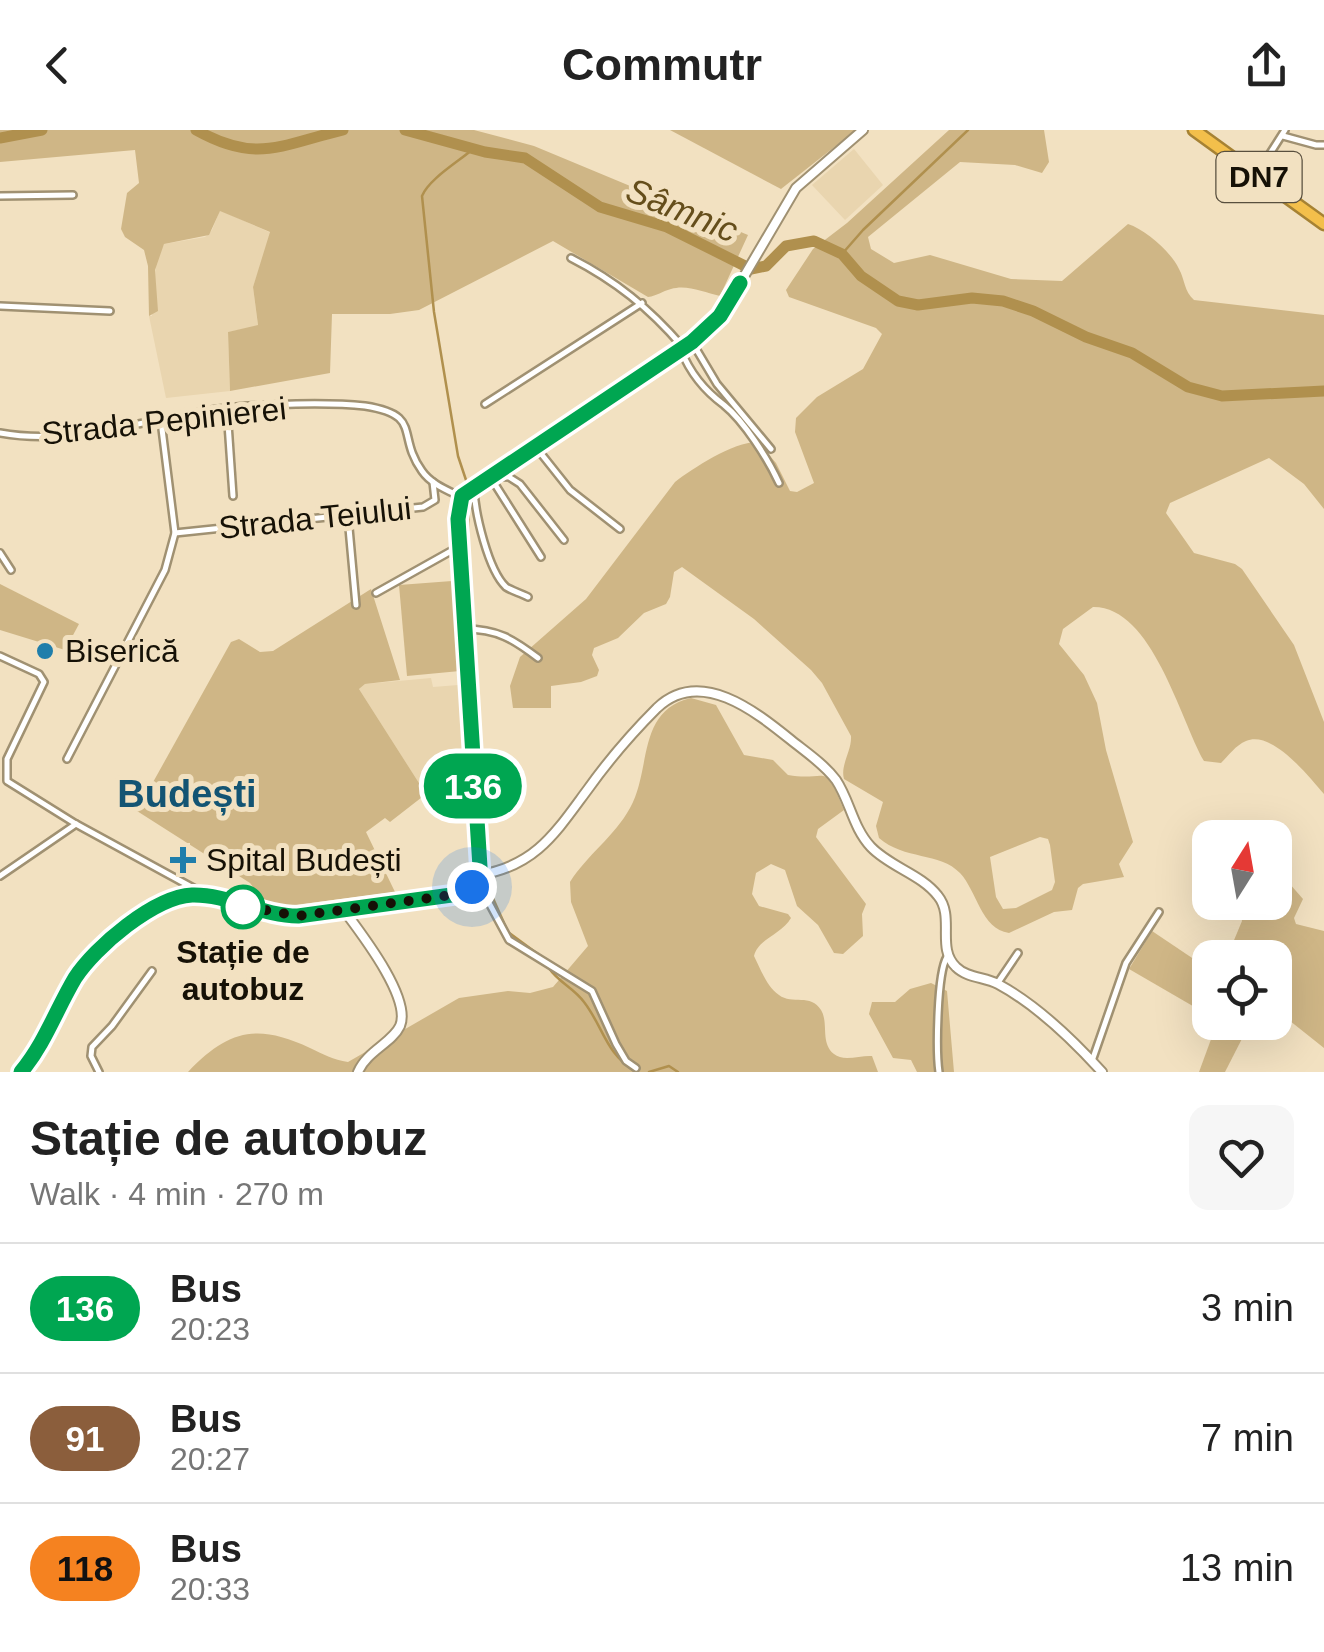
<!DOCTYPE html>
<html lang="en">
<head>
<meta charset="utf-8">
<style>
	:root { --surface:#fff; --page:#f6f6f6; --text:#222; --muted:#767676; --line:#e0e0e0 }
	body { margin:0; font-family:Arial,sans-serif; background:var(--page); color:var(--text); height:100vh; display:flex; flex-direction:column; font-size:38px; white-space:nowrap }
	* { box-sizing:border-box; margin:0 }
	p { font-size:32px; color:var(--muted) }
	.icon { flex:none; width:55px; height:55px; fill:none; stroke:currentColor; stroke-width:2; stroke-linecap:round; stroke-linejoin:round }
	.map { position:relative; height:942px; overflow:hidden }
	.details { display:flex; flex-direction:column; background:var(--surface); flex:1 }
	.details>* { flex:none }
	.badge { padding:0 20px; border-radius:32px; font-size:35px; line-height:65px }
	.needle { width:65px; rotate:11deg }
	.buttons { position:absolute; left:1192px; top:690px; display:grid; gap:20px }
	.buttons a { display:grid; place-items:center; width:100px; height:100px; border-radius:20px; background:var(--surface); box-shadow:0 10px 40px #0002; font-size:50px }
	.you { position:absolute; width:50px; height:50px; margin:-25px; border:8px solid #fff; border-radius:50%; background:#1a73e8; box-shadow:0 0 0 15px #1a73e833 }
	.map>.badge { position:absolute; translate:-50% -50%; box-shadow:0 0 0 5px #fff }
	.round { display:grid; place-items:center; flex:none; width:105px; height:105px; border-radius:20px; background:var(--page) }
	.overview { display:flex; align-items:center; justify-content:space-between; height:170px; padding:0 30px }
	h1 { font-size:48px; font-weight:700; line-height:75px }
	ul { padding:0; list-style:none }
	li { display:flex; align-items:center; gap:30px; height:130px; padding:0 30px; border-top:2px solid var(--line) }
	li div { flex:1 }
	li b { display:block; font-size:38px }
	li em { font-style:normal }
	li .badge { min-width:110px; font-weight:700; text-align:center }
	header { display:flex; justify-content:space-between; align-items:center; height:130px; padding:0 30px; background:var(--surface); font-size:45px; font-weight:700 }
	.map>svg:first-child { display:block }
	.built { fill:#e9d5af }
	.green { fill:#cfb686; fill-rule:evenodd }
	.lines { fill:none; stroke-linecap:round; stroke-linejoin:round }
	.stream { stroke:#b0904e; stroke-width:2.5 }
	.river { stroke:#b0904e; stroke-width:11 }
	.street-casing { stroke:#a09172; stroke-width:10 }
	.secondary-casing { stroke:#a09172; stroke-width:12 }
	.highway-casing { stroke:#a68233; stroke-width:15 }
	.street { stroke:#fff; stroke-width:5 }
	.secondary { stroke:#fff; stroke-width:8 }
	.highway { stroke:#f3bf4b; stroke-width:10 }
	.line-casing { stroke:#fff; stroke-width:22 }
	.line { stroke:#00a651; stroke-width:15 }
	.walk { stroke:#161106; stroke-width:10; stroke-dasharray:0 18 }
	.poi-dot { fill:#1f7eab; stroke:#f2e1c1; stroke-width:4 }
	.stop-dot { fill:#fff; stroke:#00a651; stroke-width:5 }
	.labels { text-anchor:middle; stroke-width:10; stroke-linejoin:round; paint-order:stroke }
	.shield { fill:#f2e1c1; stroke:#584f3e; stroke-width:2.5 }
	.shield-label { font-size:30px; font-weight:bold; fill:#161106 }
	.street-label { font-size:32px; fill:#161106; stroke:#f2e1c1 }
	.poi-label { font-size:32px; fill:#161106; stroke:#f2e1c1; text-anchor:start }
	.stop-label { font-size:32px; font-weight:bold; fill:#161106; stroke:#f2e1c1 }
	.water-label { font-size:35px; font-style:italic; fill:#654e1b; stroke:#f2e1c1 }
	.quarter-label { font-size:38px; font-weight:bold; fill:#135473; stroke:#f2e1c1 }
</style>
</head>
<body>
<header><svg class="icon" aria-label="back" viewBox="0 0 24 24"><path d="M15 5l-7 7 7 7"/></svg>Commutr<svg class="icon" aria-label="share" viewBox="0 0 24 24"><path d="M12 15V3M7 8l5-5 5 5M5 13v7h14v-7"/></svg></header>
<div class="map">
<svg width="1324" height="942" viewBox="0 0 1324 942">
	<rect width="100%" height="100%" fill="#f2e1c1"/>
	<g class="built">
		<path d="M854 19 883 55 845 90 812 55Z"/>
		<path d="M220 80 271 103 253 157 258 196 228 202 230 261 166 268 149 186H152L156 131 164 114 205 107 212 100Z"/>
		<path d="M431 548 433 557 458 555 465 653 426 664 359 559 365 554Z"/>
	</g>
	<g class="green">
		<path d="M0 0H474L534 16 748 105 720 166C704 162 686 154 671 159 662 161 657 166 648 167L553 111 419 180 390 184H332L330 243 230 261 228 202 258 195 253 157 270 102 220 81 209 105 164 114 155 140 158 181 149 186 148 136 144 120 125 107 121 99 127 63 139 53 135 20 0 32Z"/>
		<path d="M670 0H856L781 59Z"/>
		<path d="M949 0H1044L1049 32 1042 43 1015 35 960 32 868 107 871 119 894 133 930 125 1011 149 1062 151 1128 94C1146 100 1171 122 1179 139 1185 150 1184 161 1194 170L1324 185V379L1304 354 1269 328 1170 373 1166 383 1194 423 1235 434 1242 439 1294 515 1324 592V664C1309 647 1273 600 1246 611 1236 615 1228 626 1221 633L1204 631C1180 589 1152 476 1093 477L1063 499 1059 514 1084 545 1097 573 1106 620 1133 712 1119 734 1124 747 1083 754 1078 758 1072 780 1054 782 1009 803C981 799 977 761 960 743 940 722 904 730 879 708L876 696 883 672 844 649C840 635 852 621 851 606L822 553 811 540 754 489 682 437 674 442 670 467 666 474 644 483 618 508 594 518 592 525 599 540 597 546 581 552 551 556V578H513L510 556 520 527 586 469 675 352C693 338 735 311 758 312L776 333 790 361 797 362 814 353 795 302 796 288 817 267 863 239 882 204 876 198 789 167 786 160 813 119 847 93ZM1040 707 1048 709 1050 715 1055 752 1052 760 1016 778 1003 779 996 767 990 727Z"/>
		<path d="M452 451 460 541 407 546 399 455Z"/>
		<path d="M0 454 79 494 65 520 0 500Z"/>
		<path d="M371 459 400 550 365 554 359 559 426 664 390 692 385 688 366 702 395 762 287 776 263 770 250 753 137 681 231 512 239 509 260 522 273 521Z"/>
		<path d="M691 568 716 575 744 625 773 630 788 645C829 652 823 629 844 680L818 699 816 707 866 774 862 784 863 806 843 824 834 823 818 795 797 776 785 740 771 734 756 743 752 764 759 776 788 784 791 788C782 804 758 809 754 826 760 838 767 857 779 865 792 875 811 863 821 880 829 893 820 913 834 924 843 932 861 925 872 926L878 942H188C228 900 257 893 310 918 323 924 333 930 348 932L459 868 508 861 530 863 553 857 588 816 571 772 570 752C587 725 614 707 630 678 652 639 636 581 691 568Z"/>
		<path d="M1275 746 1289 753 1303 769 1294 788 1296 794 1324 801V918L1275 879V828L1227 827 1242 791 1238 773 1275 772Z"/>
		<path d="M1152 801 1210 840V886L1129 839Z"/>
		<path d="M931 853 947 861 954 942H917L911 930 893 928 869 884 872 872H895L910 859Z"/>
		<path d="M1217 893H1250L1225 942H1199Z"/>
	</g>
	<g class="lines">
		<g class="stream">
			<path d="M842 124 863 100 968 0"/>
			<path d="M469 359 458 326 434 182 422 66C429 49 458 32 473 19"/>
			<path d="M469 367 467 435 480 653 489 738"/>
			<path d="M490 746 492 766 508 802 542 827"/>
			<path d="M549 838C558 852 574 858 584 872 604 898 605 923 636 942"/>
			<path d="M649 942 669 936 678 942"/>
		</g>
		<g class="river">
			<path d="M196 0C257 34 280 15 343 0"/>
			<path d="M405 0 485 22 525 28 600 77 667 97 751 139 766 136 786 116 814 111 842 124 861 146 898 171 918 175 972 168 1003 171 1033 181 1086 207 1132 223 1188 257 1222 266 1324 261"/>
			<path d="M0 8 42 0"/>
		</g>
		<defs>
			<g id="street">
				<path d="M1283 6 1316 15H1324"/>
				<path d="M1257 44 1285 0"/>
				<path d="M0 66 73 65"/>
				<path d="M571 128C616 151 649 178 682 216"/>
				<path d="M0 176 110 181"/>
				<path d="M692 212 717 254 771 319"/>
				<path d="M681 220C690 243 705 261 724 275 744 291 768 329 779 353"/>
				<path d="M485 274 642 173"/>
				<path d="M227 279 233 366"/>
				<path d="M0 303C76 317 153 286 227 278 264 274 328 272 365 276 423 285 396 305 422 341 431 354 447 360 461 367"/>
				<path d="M535 316 570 360 620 399"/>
				<path d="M492 346 509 347 520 354 564 410"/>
				<path d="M491 348 541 427"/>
				<path d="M474 359C475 383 488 440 506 457 512 461 521 463 528 467"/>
				<path d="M348 387 356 475"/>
				<path d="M175 403 423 377 435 370 433 352"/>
				<path d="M0 423 11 440"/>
				<path d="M376 463 460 416"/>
				<path d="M465 499C497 499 513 509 538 528"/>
				<path d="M0 526 39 544 44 552 7 629V651L76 694 208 766"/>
				<path d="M67 629 165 440 175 403 161 291"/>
				<path d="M0 746 76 694"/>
				<path d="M472 757 488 771 509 810 592 861 616 914 626 931 636 938"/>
				<path d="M997 854 1018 823"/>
				<path d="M1092 931 1126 833 1159 782"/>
				<path d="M99 942 91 926 92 917 112 896 152 841"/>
				<path d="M939 942C936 921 937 843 947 827"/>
			</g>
			<g id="secondary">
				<path d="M479 745C536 736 556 702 588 659 608 631 633 602 657 578 700 537 755 581 791 610 806 622 824 634 836 650 850 671 853 698 871 717 890 737 921 744 938 766 955 787 936 818 956 837 967 848 985 847 998 854 1037 875 1073 910 1102 942"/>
				<path d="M343 779C360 802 412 868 400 896 392 913 367 921 358 942"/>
				<path d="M21 942C46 912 57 876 78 844 96 818 126 795 153 779 197 751 238 781 285 786 306 788 459 767 472 757L480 737 459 389 462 366 702 204 726 177 796 58 863 0"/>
			</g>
			<path id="highway" d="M1194 0 1324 94"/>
		</defs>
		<use href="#street" class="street-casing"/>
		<use href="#secondary" class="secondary-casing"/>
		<use href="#highway" class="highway-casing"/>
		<use href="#street" class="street"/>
		<use href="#secondary" class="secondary"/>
		<use href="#highway" class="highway"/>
	</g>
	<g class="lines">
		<defs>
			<path id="line" d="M21 942C45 913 56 880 75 848 95 817 154 767 192 765 228 764 262 786 298 786L459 764 472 757 480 737 458 389 462 366 692 212 720 186 740 153"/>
		</defs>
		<use href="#line" class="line-casing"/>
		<use href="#line" class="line"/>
		<path class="walk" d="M243 777 237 775 298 786 459 764 472 757"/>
	</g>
	<g class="poi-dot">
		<circle cx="45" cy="521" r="10"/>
		<path d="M178 715h10v10h10v10h-10v10h-10v-10h-10v-10h10z"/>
	</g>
	<circle class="stop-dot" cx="243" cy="777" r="20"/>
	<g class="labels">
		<rect class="shield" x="1216.5" y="22" width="85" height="50" rx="8"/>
		<g class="shield-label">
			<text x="1259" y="57">DN7</text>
		</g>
		<g class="street-label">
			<text transform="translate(164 291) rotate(-6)" y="11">Strada Pepinierei</text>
			<text transform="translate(315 388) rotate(-6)" y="11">Strada Teiului</text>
		</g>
		<g class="poi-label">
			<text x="65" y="532">Biserică</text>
			<text x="206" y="741">Spital Budești</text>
		</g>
		<g class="stop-label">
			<text x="243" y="833">Stație de<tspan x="243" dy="37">autobuz</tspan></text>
		</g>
		<g class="water-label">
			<text transform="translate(682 80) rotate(22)" y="12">Sâmnic</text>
		</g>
		<g class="quarter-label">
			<text x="187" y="677">Budești</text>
		</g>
	</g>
</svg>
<div class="buttons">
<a><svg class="needle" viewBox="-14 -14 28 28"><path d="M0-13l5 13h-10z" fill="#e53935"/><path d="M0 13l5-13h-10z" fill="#767676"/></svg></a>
<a><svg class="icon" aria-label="locate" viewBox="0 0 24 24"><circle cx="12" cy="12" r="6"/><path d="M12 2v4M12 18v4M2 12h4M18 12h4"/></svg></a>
</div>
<div class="you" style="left:472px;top:757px"></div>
<b class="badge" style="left:473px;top:656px;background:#00a651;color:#fff">136</b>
</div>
<section class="details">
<div class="overview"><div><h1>Stație de autobuz</h1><p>Walk · 4 min · 270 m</p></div><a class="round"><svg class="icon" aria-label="heart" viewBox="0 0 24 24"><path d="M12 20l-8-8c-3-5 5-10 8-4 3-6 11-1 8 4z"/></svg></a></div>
<ul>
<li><span class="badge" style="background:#00a651;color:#fff">136</span><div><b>Bus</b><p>20:23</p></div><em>3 min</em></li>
<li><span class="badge" style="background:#8b5e3c;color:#fff">91</span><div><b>Bus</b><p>20:27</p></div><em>7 min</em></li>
<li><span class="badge" style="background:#f58220;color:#111">118</span><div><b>Bus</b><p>20:33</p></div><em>13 min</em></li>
</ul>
</section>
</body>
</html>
